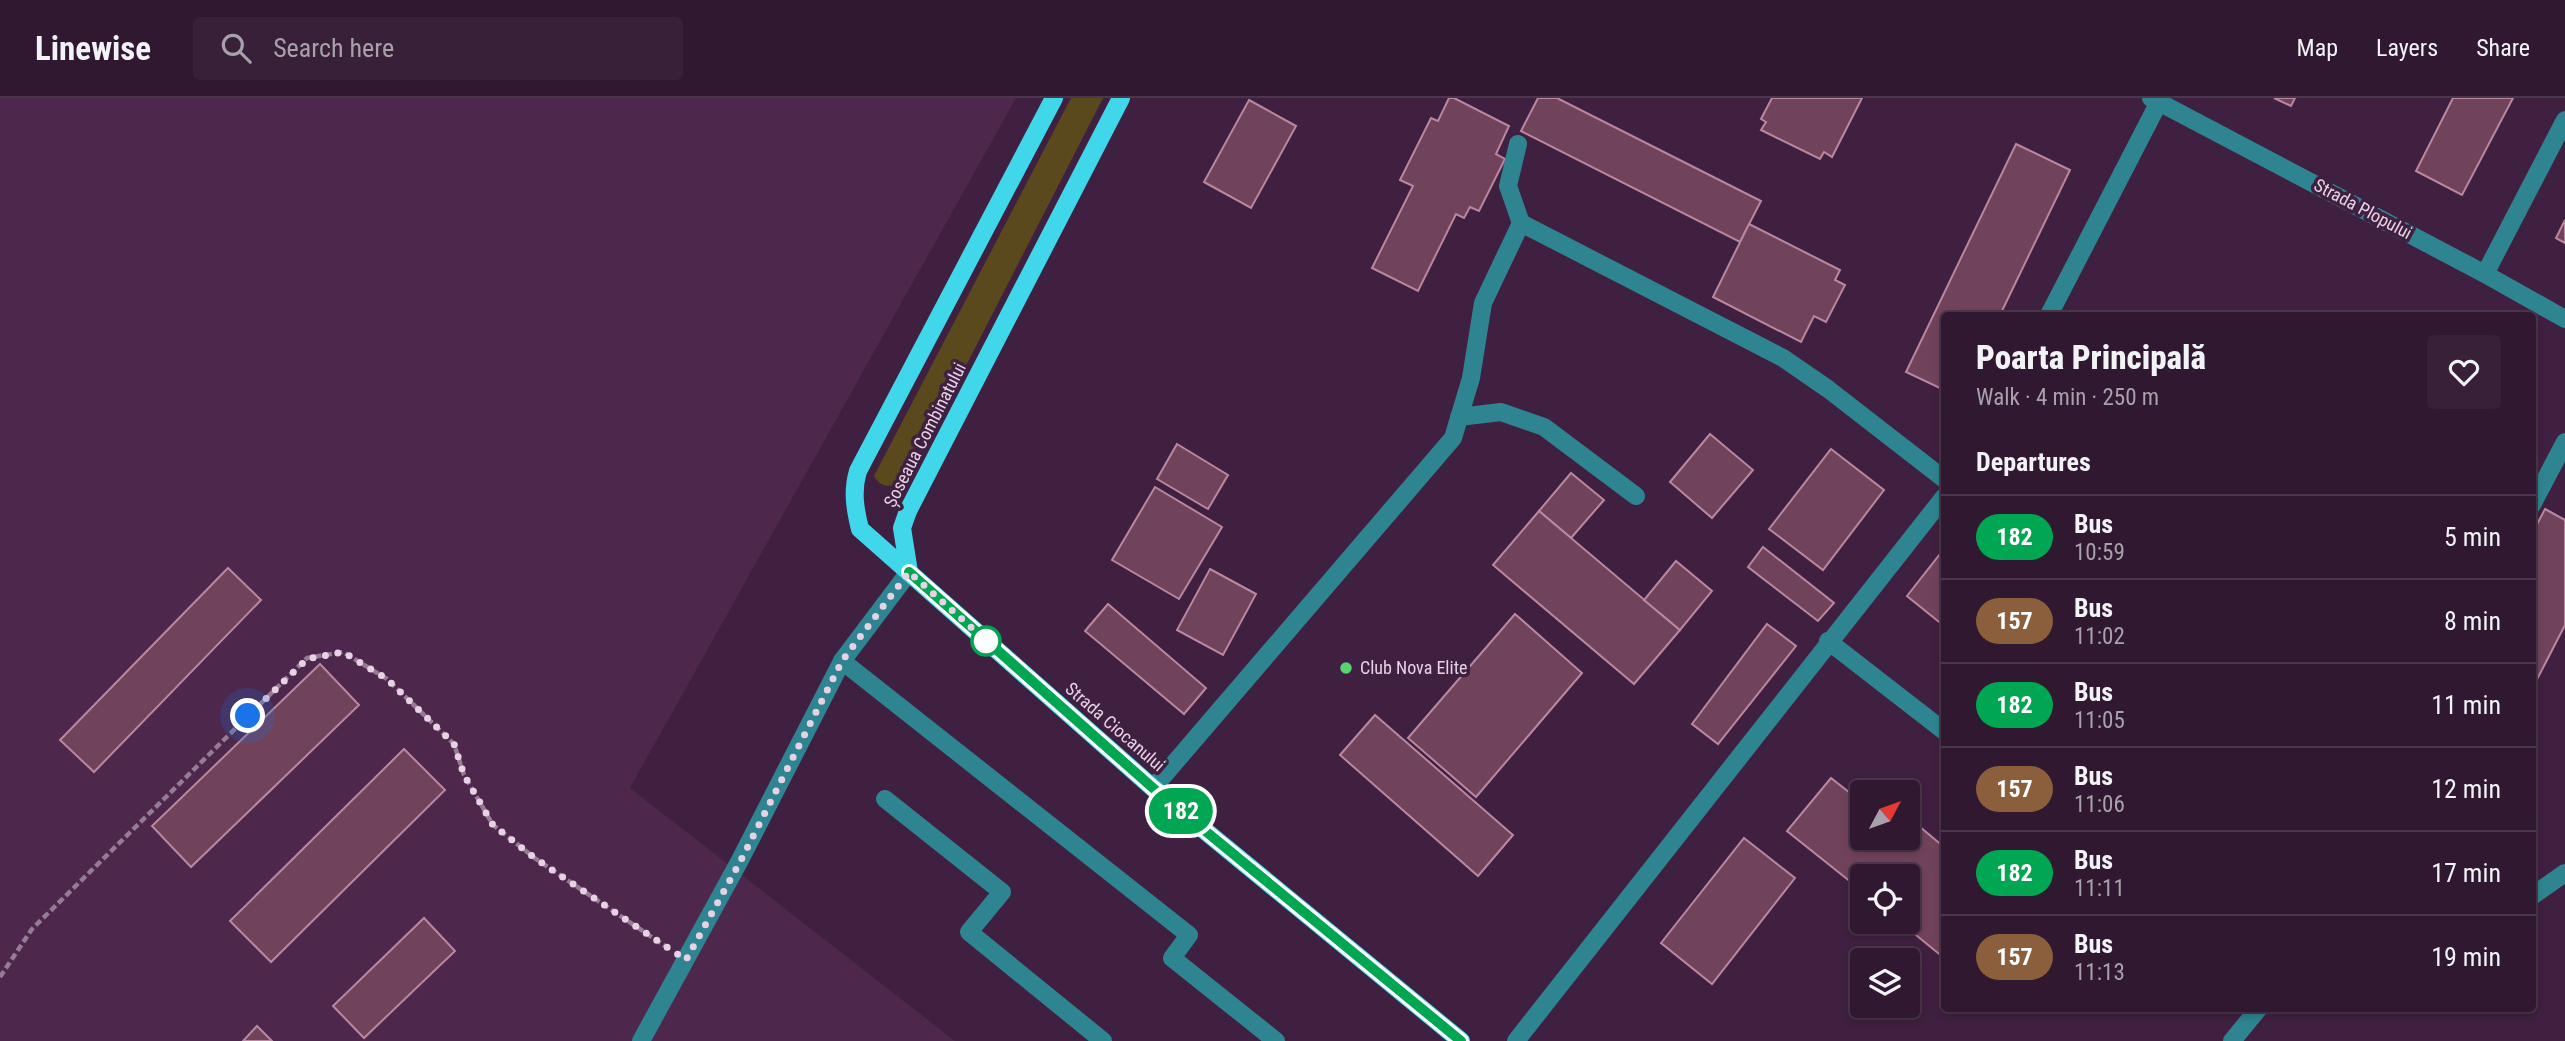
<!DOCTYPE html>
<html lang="en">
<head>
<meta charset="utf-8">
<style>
	:root { --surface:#301830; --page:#382138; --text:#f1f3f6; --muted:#a8a0ab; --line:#4b374c }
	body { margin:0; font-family:"Roboto Condensed",sans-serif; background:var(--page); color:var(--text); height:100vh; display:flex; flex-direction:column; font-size:26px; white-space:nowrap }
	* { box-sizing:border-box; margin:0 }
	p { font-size:23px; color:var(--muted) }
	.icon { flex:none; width:38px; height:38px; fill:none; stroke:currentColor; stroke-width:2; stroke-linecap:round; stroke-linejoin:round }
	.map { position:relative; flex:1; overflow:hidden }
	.sheet { position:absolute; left:1941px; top:214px; width:595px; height:700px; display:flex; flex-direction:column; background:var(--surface); border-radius:7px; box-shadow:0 4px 10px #0003,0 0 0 2px var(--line) }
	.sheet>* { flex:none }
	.badge { padding:0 14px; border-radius:23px; font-size:24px; line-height:46px }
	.needle { width:46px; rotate:49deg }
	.controls { position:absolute; left:1850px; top:682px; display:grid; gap:14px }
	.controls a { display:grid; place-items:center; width:70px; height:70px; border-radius:7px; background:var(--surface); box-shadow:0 4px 10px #0003,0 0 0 2px var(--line); font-size:35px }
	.you { position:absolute; width:35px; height:35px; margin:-18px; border:5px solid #fff; border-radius:50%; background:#1a73e8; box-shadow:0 0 0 10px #1a73e833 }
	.map>.badge { position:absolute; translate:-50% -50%; box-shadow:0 0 0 4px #fff }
	h2 { padding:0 35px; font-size:26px; line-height:63px }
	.round { display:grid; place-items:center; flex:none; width:74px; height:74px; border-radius:7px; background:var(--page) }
	.summary { display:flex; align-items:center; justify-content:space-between; height:119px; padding:0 35px }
	h1 { font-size:33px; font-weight:800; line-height:52px }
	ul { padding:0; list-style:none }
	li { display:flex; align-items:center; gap:21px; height:84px; padding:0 35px; border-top:2px solid var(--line) }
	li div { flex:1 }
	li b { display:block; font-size:26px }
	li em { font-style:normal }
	li .badge { min-width:77px; font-weight:700; text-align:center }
	header { display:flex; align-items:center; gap:42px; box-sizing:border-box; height:98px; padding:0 35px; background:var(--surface); border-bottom:2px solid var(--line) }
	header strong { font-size:33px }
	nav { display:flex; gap:38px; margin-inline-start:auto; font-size:24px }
	.search { width:490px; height:63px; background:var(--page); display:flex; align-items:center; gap:18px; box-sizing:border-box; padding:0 24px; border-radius:7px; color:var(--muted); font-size:26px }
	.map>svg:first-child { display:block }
	.built { fill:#4d274c }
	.green { fill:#5a491c }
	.building { fill:#71435b; stroke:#ba87a0; stroke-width:2 }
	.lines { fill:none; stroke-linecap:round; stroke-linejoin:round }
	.path { stroke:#967b95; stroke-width:4.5; stroke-dasharray:7 3.5; stroke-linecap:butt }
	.minor { stroke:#2e8591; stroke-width:18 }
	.major { stroke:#41d7eb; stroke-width:18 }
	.line-casing { stroke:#fff; stroke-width:16 }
	.line { stroke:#00a651; stroke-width:10 }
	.walk { stroke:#e6d1e5; stroke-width:7; stroke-dasharray:0 12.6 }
	.stop-dot { fill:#fff; stroke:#00a651; stroke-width:3.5 }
	.poi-dot { fill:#55d672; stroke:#402040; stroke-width:2.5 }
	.labels { text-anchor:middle; stroke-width:7; stroke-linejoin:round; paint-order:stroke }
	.street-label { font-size:18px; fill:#e6d1e5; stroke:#402040 }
	.poi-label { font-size:18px; fill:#e6d1e5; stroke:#402040; text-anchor:start }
</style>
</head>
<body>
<header>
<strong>Linewise</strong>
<div class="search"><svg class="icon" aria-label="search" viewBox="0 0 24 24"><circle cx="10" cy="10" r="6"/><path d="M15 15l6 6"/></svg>Search here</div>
<nav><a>Map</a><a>Layers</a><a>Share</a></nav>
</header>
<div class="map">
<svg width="2565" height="943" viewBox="0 0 2565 943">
	<rect width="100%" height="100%" fill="#402040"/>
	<path class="built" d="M0 0H1016L630 690 955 943H0Z"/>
	<path class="green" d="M1071 0H1103L931 336 900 386C888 389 880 389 874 378Z"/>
	<g class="building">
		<path d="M1449 0H1454L1509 28 1496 56 1505 61 1479 113 1470 109 1464 120 1456 116 1418 193 1372 170 1413 88 1400 82 1431 20 1438 23Z"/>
		<path d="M1538 0H1557L1761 103 1740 144 1521 33Z"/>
		<path d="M1772 0H1862L1832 59 1824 54 1820 61 1761 32 1766 24 1761 21Z"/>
		<path d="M2274 0H2295L2291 8Z"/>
		<path d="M2453 0H2513L2462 97 2416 73Z"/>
		<path d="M1249 2 1296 28 1251 110 1204 84Z"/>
		<path d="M2016 46 2070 72 2000 217H1944V292L1906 274Z"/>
		<path d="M2565 122V145L2556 140Z"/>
		<path d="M1749 126 1840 172 1835 182 1845 187 1826 224 1814 218 1801 244 1713 199Z"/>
		<path d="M1710 336 1753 372 1712 420 1670 384Z"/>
		<path d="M1177 346 1228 377 1208 411 1157 381Z"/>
		<path d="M1831 351 1884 392 1823 472 1769 431Z"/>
		<path d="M1571 375 1604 402 1571 440 1539 413Z"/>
		<path d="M1155 389 1222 429 1179 501 1112 462Z"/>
		<path d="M2545 411 2565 422V527L2532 591V436Z"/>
		<path d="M1539 413 1680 532 1634 586 1493 467Z"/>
		<path d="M1763 449 1834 505 1818 523 1748 469Z"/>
		<path d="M1944 451V528L1907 498Z"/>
		<path d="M1676 463 1712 493 1680 532 1644 502Z"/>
		<path d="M228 470 261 502 94 674 60 642Z"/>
		<path d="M1210 471 1256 496 1223 557 1177 532Z"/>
		<path d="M1108 506 1206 590 1184 616 1085 533Z"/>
		<path d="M1515 516 1582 575 1476 699 1408 640Z"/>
		<path d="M1767 526 1796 548 1718 646 1692 626Z"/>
		<path d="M320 566 359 607 191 769 152 728Z"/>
		<path d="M1375 617 1513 737 1478 778 1340 657Z"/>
		<path d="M404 651 445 692 271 864 230 823Z"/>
		<path d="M1831 680 1854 698 1865 685 1878 695H1862V740H1908V719L1944 749V860L1900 824H1908V779H1862V793L1787 733Z"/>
		<path d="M1744 740 1795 780 1712 886 1661 845Z"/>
		<path d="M424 820 455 853 364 940 333 908Z"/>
		<path d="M257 928 272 943H243Z"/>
	</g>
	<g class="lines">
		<path class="path" d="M0 879 32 831 307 560 343 554 387 581 454 646 464 677 493 727 536 761 668 850"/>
		<g class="minor">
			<path d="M2151 0 2485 176 2565 221"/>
			<path d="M1518 46 1508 88 1521 125"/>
			<path d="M2485 176 2565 22"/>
			<path d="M2049 217 2161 0"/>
			<path d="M1459 319 1501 314 1544 329 1636 398"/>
			<path d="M2532 407 2565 344"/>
			<path d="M1828 543 1944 633"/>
			<path d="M842 563 1189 837 1172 860 1276 943"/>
			<path d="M1153 690 1453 340 1471 280 1483 205 1521 125 1783 260 1828 291 1944 381"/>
			<path d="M885 701 1002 794 969 834 1103 943"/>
			<path d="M2532 798 2565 775"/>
			<path d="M641 943 739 764 842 563 909 474"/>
			<path d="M1516 943 1944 399"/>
			<path d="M2232 943 2259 910"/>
		</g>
		<g class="major">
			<path d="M1054 0 858 373C852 393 855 411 860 431L1153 690 1461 943"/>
			<path d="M909 474 902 430 908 413 1121 0"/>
		</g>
	</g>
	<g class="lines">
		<defs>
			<path id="line" d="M909 474 1153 690 1461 943"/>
		</defs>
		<use href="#line" class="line-casing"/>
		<use href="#line" class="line"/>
		<path class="walk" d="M248 618 307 561 343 554 387 581 454 646 464 677 493 727 536 761 686 862 740 764 842 563 909 474 990 546 986 543"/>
	</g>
	<circle class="stop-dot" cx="986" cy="543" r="14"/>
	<circle class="poi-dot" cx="1346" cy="570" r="7"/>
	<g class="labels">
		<g class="street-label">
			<text transform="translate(2363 111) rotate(28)" y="6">Strada Plopului</text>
			<text transform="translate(925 337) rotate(-63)" y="6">Șoseaua Combinatului</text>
			<text transform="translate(1115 629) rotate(41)" y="6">Strada Ciocanului</text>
		</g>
		<g class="poi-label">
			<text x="1360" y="576">Club Nova Elite</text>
		</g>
	</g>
</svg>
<div class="controls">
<a><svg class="needle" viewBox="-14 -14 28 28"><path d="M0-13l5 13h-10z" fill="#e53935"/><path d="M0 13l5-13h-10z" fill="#a8a0ab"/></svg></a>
<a><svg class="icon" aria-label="locate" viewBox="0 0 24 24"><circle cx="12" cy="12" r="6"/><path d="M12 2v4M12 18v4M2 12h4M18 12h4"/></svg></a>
<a><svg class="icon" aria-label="layers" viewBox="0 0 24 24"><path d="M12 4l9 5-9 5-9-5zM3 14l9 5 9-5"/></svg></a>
</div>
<div class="you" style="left:248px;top:618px"></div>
<b class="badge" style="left:1181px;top:713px;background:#00a651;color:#fff">182</b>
<section class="sheet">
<div class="summary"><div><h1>Poarta Principală</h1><p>Walk · 4 min · 250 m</p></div><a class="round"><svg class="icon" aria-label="heart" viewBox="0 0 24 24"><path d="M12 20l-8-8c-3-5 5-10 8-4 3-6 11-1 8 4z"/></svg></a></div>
<h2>Departures</h2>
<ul>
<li><span class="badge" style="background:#00a651;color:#fff">182</span><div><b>Bus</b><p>10:59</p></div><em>5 min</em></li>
<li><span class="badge" style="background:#8b5e3c;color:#fff">157</span><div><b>Bus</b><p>11:02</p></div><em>8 min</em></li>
<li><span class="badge" style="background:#00a651;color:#fff">182</span><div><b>Bus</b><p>11:05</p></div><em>11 min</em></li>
<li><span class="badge" style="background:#8b5e3c;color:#fff">157</span><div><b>Bus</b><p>11:06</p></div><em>12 min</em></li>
<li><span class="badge" style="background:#00a651;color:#fff">182</span><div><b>Bus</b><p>11:11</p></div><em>17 min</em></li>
<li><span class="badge" style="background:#8b5e3c;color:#fff">157</span><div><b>Bus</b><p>11:13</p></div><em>19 min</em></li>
</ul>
</section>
</div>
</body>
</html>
